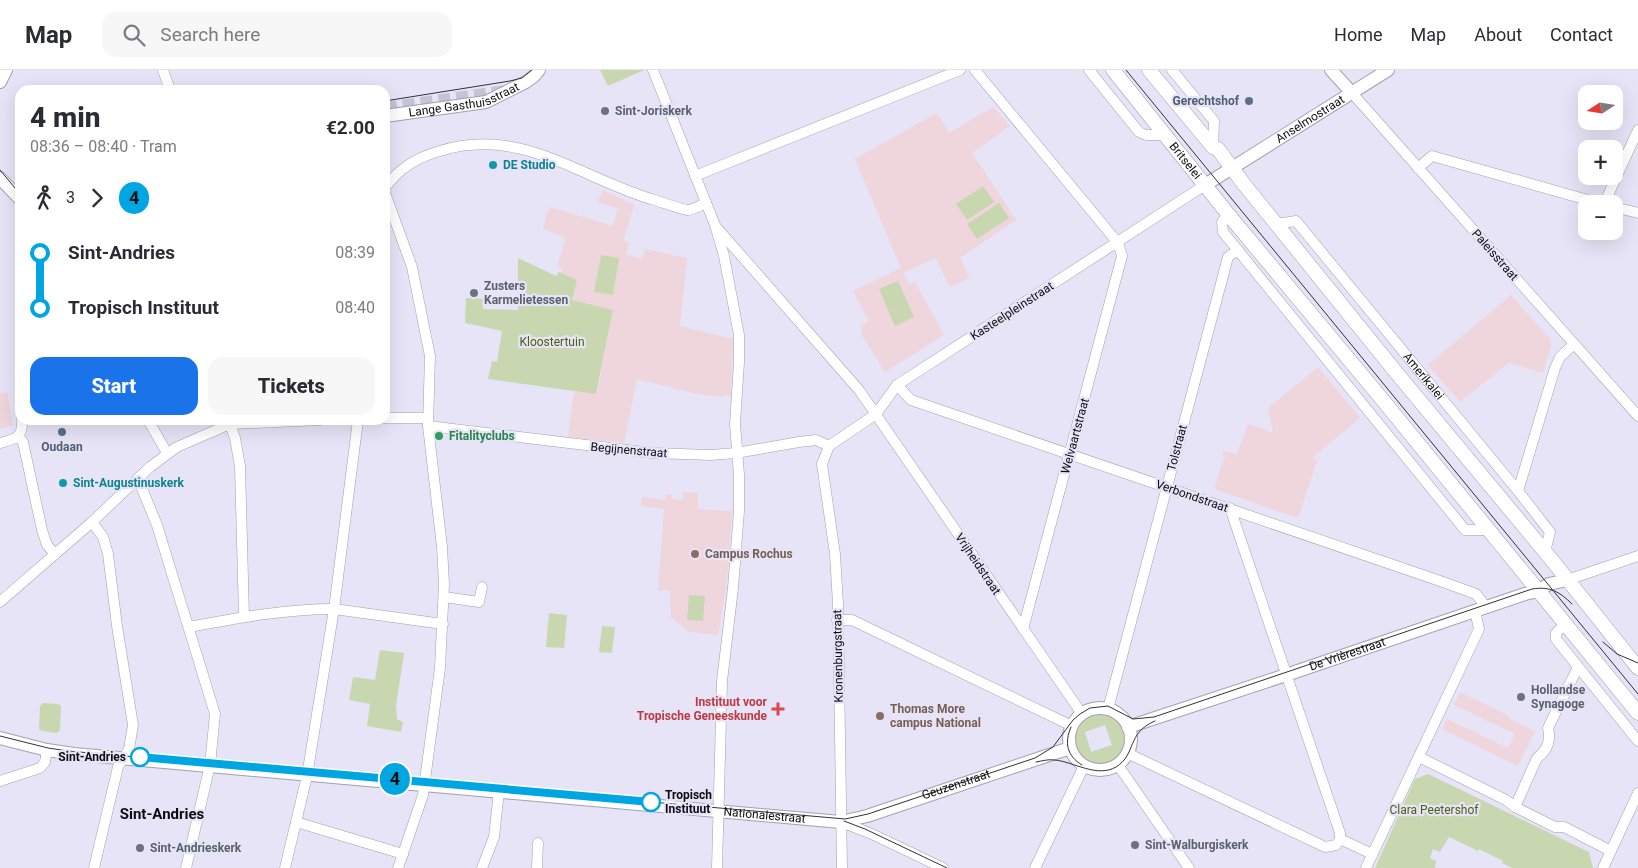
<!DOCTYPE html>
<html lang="en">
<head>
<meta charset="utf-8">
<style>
	:root { --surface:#fff; --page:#f7f7f7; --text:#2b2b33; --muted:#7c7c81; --line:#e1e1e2; --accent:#1a73e8 }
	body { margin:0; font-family:Roboto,sans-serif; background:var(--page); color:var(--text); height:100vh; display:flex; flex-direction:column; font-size:19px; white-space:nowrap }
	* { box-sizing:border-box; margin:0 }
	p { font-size:16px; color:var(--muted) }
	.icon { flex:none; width:28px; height:28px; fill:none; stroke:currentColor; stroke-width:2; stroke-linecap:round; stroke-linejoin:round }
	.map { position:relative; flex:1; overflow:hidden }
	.sheet { position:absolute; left:15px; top:15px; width:375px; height:340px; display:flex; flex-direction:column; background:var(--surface); border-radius:15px; box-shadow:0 5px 20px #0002 }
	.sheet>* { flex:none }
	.badge { padding:0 10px; border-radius:16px; font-size:18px; line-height:32px }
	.needle { width:32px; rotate:258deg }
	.buttons { position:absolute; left:1578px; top:15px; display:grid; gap:10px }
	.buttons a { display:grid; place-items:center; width:45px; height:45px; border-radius:10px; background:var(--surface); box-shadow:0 5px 20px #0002; font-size:25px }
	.map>.badge { position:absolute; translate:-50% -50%; box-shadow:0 0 0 2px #fff }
	.legs { display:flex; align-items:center; gap:8px; height:55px; padding:0 15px; font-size:16px }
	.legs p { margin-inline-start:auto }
	.headline { display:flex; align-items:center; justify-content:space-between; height:85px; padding:0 15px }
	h1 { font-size:28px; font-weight:800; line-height:38px }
	.button { display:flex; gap:10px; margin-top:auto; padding:10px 15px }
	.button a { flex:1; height:58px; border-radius:15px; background:var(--accent); color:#fff; font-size:20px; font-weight:800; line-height:58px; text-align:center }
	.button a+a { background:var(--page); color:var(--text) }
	ul { padding:0 15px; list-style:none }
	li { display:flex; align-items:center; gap:18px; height:55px; font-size:19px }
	li i { display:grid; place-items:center; width:8px; height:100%; margin:0 6px; background:currentColor }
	li i::after { content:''; width:12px; height:12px; margin:-6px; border:4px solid; border-radius:50%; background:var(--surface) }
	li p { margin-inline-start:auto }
	li:first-child i { background:linear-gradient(#0000 50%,currentColor 0) }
	li:last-child i { background:linear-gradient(currentColor 50%,#0000 0) }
	header { display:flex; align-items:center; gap:30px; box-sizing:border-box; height:70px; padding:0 25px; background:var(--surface); border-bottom:1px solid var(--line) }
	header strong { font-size:24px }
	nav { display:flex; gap:28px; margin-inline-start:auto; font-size:18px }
	.search { width:350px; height:45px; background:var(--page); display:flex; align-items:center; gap:12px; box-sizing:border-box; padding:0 18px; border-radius:15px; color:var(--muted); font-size:19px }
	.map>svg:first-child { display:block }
	.education { fill:#efd5dc }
	.green { fill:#c9d7b1; fill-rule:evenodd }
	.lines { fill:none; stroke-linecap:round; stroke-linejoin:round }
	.tertiary-tunnel { stroke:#c5c4d4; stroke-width:12; stroke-dasharray:12 6; stroke-linecap:butt }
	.minor-casing { stroke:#a2a0b1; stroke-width:11 }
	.tertiary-casing { stroke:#a2a0b1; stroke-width:14 }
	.secondary-casing { stroke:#a2a0b1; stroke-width:15 }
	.minor { stroke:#fff; stroke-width:10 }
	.tertiary { stroke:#fff; stroke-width:12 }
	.secondary { stroke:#fff; stroke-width:14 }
	.tram { stroke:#333139; stroke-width:1 }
	.line-1-casing { stroke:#fff; stroke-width:11 }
	.line-1 { stroke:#00a6e2; stroke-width:8 }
	.service-dot { fill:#5c6f8a; stroke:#e6e4f6; stroke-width:2 }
	.worship-dot { fill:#6b7280; stroke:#e6e4f6; stroke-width:2 }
	.culture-dot { fill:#0f9aa8; stroke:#e6e4f6; stroke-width:2 }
	.leisure-dot { fill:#2e9e5b; stroke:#e6e4f6; stroke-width:2 }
	.education-dot { fill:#8d6e63; stroke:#e6e4f6; stroke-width:2 }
	.health-dot { fill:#e0444e; stroke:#e6e4f6; stroke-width:2 }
	.stop-1-dot { fill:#fff; stroke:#00a6e2; stroke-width:2.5 }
	.labels { text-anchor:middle; stroke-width:4.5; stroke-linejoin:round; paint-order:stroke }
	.street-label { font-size:12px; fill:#0d0c12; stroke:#e6e4f6 }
	.service-label { font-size:12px; font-weight:bold; fill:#4e5e75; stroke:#e6e4f6; text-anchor:end }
	.worship-label { font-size:12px; font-weight:bold; fill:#5b616d; stroke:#e6e4f6; text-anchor:start }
	.culture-label { font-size:12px; font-weight:bold; fill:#0d838f; stroke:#e6e4f6; text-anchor:start }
	.park-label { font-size:12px; fill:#4c6014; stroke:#e6e4f6 }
	.leisure-label { font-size:12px; font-weight:bold; fill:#27864d; stroke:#e6e4f6; text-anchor:start }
	.education-label { font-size:12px; font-weight:bold; fill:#785e54; stroke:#e6e4f6; text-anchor:start }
	.health-label { font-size:12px; font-weight:bold; fill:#be3a42; stroke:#e6e4f6; text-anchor:end }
	.stop-label { font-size:12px; font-weight:bold; fill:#0d0c12; stroke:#e6e4f6; text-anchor:end }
	.quarter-label { font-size:15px; font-weight:bold; fill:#0d0c12; stroke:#e6e4f6 }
</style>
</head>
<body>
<header>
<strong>Map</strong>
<div class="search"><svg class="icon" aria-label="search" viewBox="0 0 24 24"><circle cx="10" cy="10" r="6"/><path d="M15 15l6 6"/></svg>Search here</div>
<nav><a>Home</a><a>Map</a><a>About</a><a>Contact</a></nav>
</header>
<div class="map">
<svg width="1638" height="798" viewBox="0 0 1638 798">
	<rect width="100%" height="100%" fill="#e6e4f6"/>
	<g class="education">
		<path d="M993 37 1010 56 972 83 1016 150 960 188 969 208 950 217 936 188 903 203 909 214 915 212 944 265 885 302 860 262 862 260 860 256 869 251 853 221 901 198 855 89 937 43 949 63Z"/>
		<path d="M603 120 634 135 623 171 629 172 626 184 642 189 645 179 687 188 680 256 733 269 731 326 723 325V327L697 324 637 309 624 373 568 367 574 321 597 324 613 240 571 230 577 210 562 203 563 198 557 196 565 170 564 167 543 159 547 143H548L550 137 613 156 618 139 598 132Z"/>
		<path d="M1511 225 1550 269 1551 276 1543 303 1512 294 1510 292 1460 332 1428 295Z"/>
		<path d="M1318 297 1360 348 1312 388 1317 391 1298 448 1214 419 1225 386 1222 384 1223 381 1237 384 1248 354 1267 360 1269 363 1273 361 1268 338Z"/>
		<path d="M7 322 13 355 0 359V324Z"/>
		<path d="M683 422 698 423V439L732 441 727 512 718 565 689 562 671 547 670 521 658 520 664 439 641 436 642 427 665 430 666 424 672 425V429L683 430Z"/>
		<path d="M1460 622 1509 646V649L1535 661 1518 696 1442 659 1447 649 1508 678 1515 664 1454 635Z"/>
	</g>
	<g class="green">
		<path d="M600 0H644L608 16Z"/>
		<path d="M983 116 994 132 967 150 956 134Z"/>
		<path d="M999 133 1009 148 977 169 967 154Z"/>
		<path d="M601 185 619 188 613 225 594 222Z"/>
		<path d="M518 188 556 206 559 202 577 210 572 230 613 240 596 324 488 309 492 291 497 292 502 261 465 253 466 228 483 229V239L518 240Z"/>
		<path d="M898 211 914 247 895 256 879 219Z"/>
		<path d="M689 525 705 526 703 551 687 550Z"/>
		<path d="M549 543 567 545 564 578 546 577Z"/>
		<path d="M602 556 615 557 612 583 599 582Z"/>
		<path d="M380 580 404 583 396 636 397 649 403 652 401 662 367 656 370 634 349 630 353 607 375 610Z"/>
		<path d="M43 633 58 634 61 636 60 660 57 663 42 661 39 659 40 636Z"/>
		<path d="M1093 640C1130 636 1142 686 1108 696 1072 706 1055 654 1093 640ZM1105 655 1112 675 1091 682 1085 662Z"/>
		<path d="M1428 704 1589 782 1593 798H1512L1502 793 1503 791 1479 779 1478 781 1449 767 1440 782 1433 779 1430 788 1436 791 1435 798H1375L1415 709Z"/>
	</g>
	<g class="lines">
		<path class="tertiary-tunnel" d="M385 38 506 21"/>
		<defs>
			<g id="minor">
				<path d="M163 0 170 20"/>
				<path d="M653 0 715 155 724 186 739 265V292L735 354 739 405V441L733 518 722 611 717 798"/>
				<path d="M975 0 1118 173 1122 186 1023 559"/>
				<path d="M1089 0 1139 62 1146 65H1166"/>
				<path d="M1172 0 1214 51 1213 77"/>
				<path d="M1352 23 1638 346"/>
				<path d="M1418 98 1432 86 1602 134"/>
				<path d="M695 106 960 0"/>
				<path d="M385 118C398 99 418 87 440 81 520 56 579 107 651 129 660 131 681 140 688 140 693 140 701 135 706 133"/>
				<path d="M385 123 412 197 430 286 428 356 442 477 444 514 440 598 423 725 398 798"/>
				<path d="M1604 134 1638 60"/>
				<path d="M1614 137 1638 143"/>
				<path d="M1228 144 1222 152 1223 162 1465 460H1489"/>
				<path id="s1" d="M1276 154 1296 151 1518 421 1550 462 1545 482"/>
				<path d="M717 158 859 320 1082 644"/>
				<path d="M897 315 911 330 1443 512 1476 524 1486 537"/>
				<path d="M385 348H428"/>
				<path d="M148 350 167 383"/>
				<path d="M230 354 235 368 240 396 244 547"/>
				<path d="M428 356 652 383 711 385 736 383 799 372 816 370 829 376"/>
				<path d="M18 366 23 372 42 460 47 475 55 484"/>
				<path d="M0 373C15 369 23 368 22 350"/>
				<path d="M829 376 876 344 897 315 1205 115"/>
				<path d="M829 376 822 394 835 484 838 534 842 798"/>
				<path d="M138 409 157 455 215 644 210 695 186 798"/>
				<path d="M1518 421 1555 298 1560 287 1574 274"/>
				<path d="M1230 438 1340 763V769"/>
				<path d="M92 452 103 467 108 484 117 556 133 655 129 679 118 697 94 798"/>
				<path d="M1567 510 1638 486"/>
				<path d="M444 527 479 532 482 517"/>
				<path d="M0 532 92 452 150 397 177 377 230 354 320 350"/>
				<path d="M837 550H852L1072 656"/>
				<path d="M1564 555 1556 563V569L1559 573 1638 671"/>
				<path d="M189 557C237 548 285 539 334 539L443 554"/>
				<path d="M1108 639 1228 187 1238 180"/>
				<path d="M1127 683 1325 777 1336 775 1340 769"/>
				<path d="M1419 687 1506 730 1515 737 1555 757H1564L1611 781"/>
				<path d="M1118 695 1189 798"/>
				<path d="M0 711 40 698 45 692 47 680"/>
				<path d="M1515 737 1537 688C1548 680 1551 670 1548 658L1578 597"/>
				<path d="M296 752 403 784"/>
				<path d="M841 752 872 764 943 798"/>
				<path d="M1340 769 1372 784"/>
				<path d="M285 798 307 706 334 539 358 350"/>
				<path d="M482 798 494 767 499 721"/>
				<path d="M537 798 538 773"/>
				<path d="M1035 798 1084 696"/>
				<path d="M1366 798 1479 559 1475 541"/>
				<path d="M1603 798 1638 723"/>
			</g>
			<g id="tertiary">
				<path d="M1331 0 1352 23"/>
				<path d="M0 12 6 0"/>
				<path id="s2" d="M385 46 486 32 526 12 534 6 539 0"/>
				<path d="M0 108 20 129"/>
				<path id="s3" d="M1205 115 1388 0"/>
				<circle cx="1100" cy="669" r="31"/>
				<path id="s4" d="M1128 657 1286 605 1525 524 1538 521 1549 514 1567 510"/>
				<path id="s5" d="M0 668 47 680 74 684 841 752 867 746 1070 678"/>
			</g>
			<g id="secondary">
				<path id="s6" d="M1113 0 1228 144 1381 328 1638 643"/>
				<path d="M1149 0 1213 77 1218 79 1243 113 1395 301 1551 489 1638 598"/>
			</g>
		</defs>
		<use href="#minor" class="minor-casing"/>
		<use href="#tertiary" class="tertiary-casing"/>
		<use href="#secondary" class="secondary-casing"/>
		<use href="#minor" class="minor"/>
		<use href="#tertiary" class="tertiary"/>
		<use href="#secondary" class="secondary"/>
		<g class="tram">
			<path d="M1126 0 1638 624"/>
			<path d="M385 31 510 11 522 8 532 0"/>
			<path d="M0 100 20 124"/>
			<path d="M1603 572 1617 584 1638 593"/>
			<path d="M1071 657C1064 673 1067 686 1082 695"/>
			<path id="s7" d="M0 666 48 678 68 681 845 749 868 744 1035 688 1053 677 1073 650 1080 644 1090 638 1108 636 1133 649 1154 647 1532 519C1550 516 1560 522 1572 534"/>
			<path d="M1036 692C1042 691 1048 689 1055 690 1074 692 1097 708 1116 697 1137 684 1126 663 1155 651"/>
			<path d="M844 751 865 759 947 798"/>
		</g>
	</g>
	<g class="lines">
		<defs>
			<path id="line-1" d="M140 687 651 732"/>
		</defs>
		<use href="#line-1" class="line-1-casing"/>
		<use href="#line-1" class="line-1"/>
	</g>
	<g class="service-dot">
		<circle cx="1249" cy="31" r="5"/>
		<circle cx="62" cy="362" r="5"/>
	</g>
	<g class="worship-dot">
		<circle cx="605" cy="41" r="5"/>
		<circle cx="474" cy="223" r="5"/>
		<circle cx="1521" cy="627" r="5"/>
		<circle cx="1135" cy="775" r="5"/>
		<circle cx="140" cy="778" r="5"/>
	</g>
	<g class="culture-dot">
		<circle cx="493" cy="95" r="5"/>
		<circle cx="63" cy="413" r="5"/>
	</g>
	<circle class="leisure-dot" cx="439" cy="366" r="5"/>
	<g class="education-dot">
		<circle cx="695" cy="484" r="5"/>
		<circle cx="880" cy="646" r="5"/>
	</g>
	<path class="health-dot" d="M775.5 631.5h5v5h5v5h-5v5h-5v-5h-5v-5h5z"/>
	<g class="stop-1-dot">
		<circle cx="140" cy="687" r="9"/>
		<circle cx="651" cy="732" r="9"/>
	</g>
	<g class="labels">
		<g class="street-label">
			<text dy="4" stroke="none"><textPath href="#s2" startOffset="81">Lange Gasthuisstraat</textPath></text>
			<text dy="4" stroke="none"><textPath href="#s3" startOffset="124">Anselmostraat</textPath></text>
			<text dy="4" stroke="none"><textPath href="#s6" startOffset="116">Britselei</textPath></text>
			<text transform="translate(1495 185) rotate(49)" y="4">Paleisstraat</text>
			<text transform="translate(1012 241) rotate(-33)" y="4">Kasteelpleinstraat</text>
			<text dy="4" stroke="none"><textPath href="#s1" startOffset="221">Amerikalei</textPath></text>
			<text transform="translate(1075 366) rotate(-75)" y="4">Welvaartstraat</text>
			<text transform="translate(1177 378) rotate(-75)" y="4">Tolstraat</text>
			<text transform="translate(629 380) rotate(5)" y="4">Begijnenstraat</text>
			<text transform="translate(1192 426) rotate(19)" y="4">Verbondstraat</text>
			<text transform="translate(978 494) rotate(56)" y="4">Vrijheidstraat</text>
			<text dy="4" stroke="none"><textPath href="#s4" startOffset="231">De Vrièrestraat</textPath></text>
			<text transform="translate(838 586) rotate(-91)" y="4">Kronenburgstraat</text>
			<text dy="4" stroke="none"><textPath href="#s7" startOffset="966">Geuzenstraat</textPath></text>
			<text dy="4" stroke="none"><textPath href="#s5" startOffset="769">Nationalestraat</textPath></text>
		</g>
		<g class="service-label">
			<text x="1239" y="35">Gerechtshof</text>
			<text x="62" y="381" text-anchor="middle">Oudaan</text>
		</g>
		<g class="worship-label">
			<text x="615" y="45">Sint-Joriskerk</text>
			<text x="484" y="220">Zusters<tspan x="484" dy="14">Karmelietessen</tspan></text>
			<text x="1531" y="624">Hollandse<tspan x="1531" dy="14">Synagoge</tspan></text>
			<text x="1145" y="779">Sint-Walburgiskerk</text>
			<text x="150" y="782">Sint-Andrieskerk</text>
		</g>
		<g class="culture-label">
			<text x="503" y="99">DE Studio</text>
			<text x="73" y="417">Sint-Augustinuskerk</text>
		</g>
		<g class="park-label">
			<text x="552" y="276">Kloostertuin</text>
			<text x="1434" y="744">Clara Peetershof</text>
		</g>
		<g class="leisure-label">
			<text x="449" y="370">Fitalityclubs</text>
		</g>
		<g class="education-label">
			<text x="705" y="488">Campus Rochus</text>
			<text x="890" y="643">Thomas More<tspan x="890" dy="14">campus National</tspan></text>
		</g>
		<g class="health-label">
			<text x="767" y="636">Instituut voor<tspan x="767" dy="14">Tropische Geneeskunde</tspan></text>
		</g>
		<g class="stop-label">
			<text x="126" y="691">Sint-Andries</text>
			<text x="665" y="729" text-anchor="start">Tropisch<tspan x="665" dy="14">Instituut</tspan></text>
		</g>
		<g class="quarter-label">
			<text x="162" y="749">Sint-Andries</text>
		</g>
	</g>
</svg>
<div class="buttons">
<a><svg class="needle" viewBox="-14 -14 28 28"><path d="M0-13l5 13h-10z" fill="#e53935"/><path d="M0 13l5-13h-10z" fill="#7c7c81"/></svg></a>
<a>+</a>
<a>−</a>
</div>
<b class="badge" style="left:395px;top:709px;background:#00a6e2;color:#111">4</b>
<section class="sheet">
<div class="headline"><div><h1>4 min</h1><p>08:36 – 08:40 · Tram</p></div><b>€2.00</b></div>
<div class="legs"><svg class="icon" aria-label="walk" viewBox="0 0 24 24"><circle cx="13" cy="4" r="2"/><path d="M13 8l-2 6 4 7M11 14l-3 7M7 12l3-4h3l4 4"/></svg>3<svg class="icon" aria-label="forward" viewBox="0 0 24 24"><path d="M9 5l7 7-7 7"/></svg><b class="badge" style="background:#00a6e2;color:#111">4</b></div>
<ul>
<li><i style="color:#00a6e2"></i><b>Sint-Andries</b><p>08:39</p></li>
<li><i style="color:#00a6e2"></i><b>Tropisch Instituut</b><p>08:40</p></li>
</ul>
<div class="button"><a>Start</a><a>Tickets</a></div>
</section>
</div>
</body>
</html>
